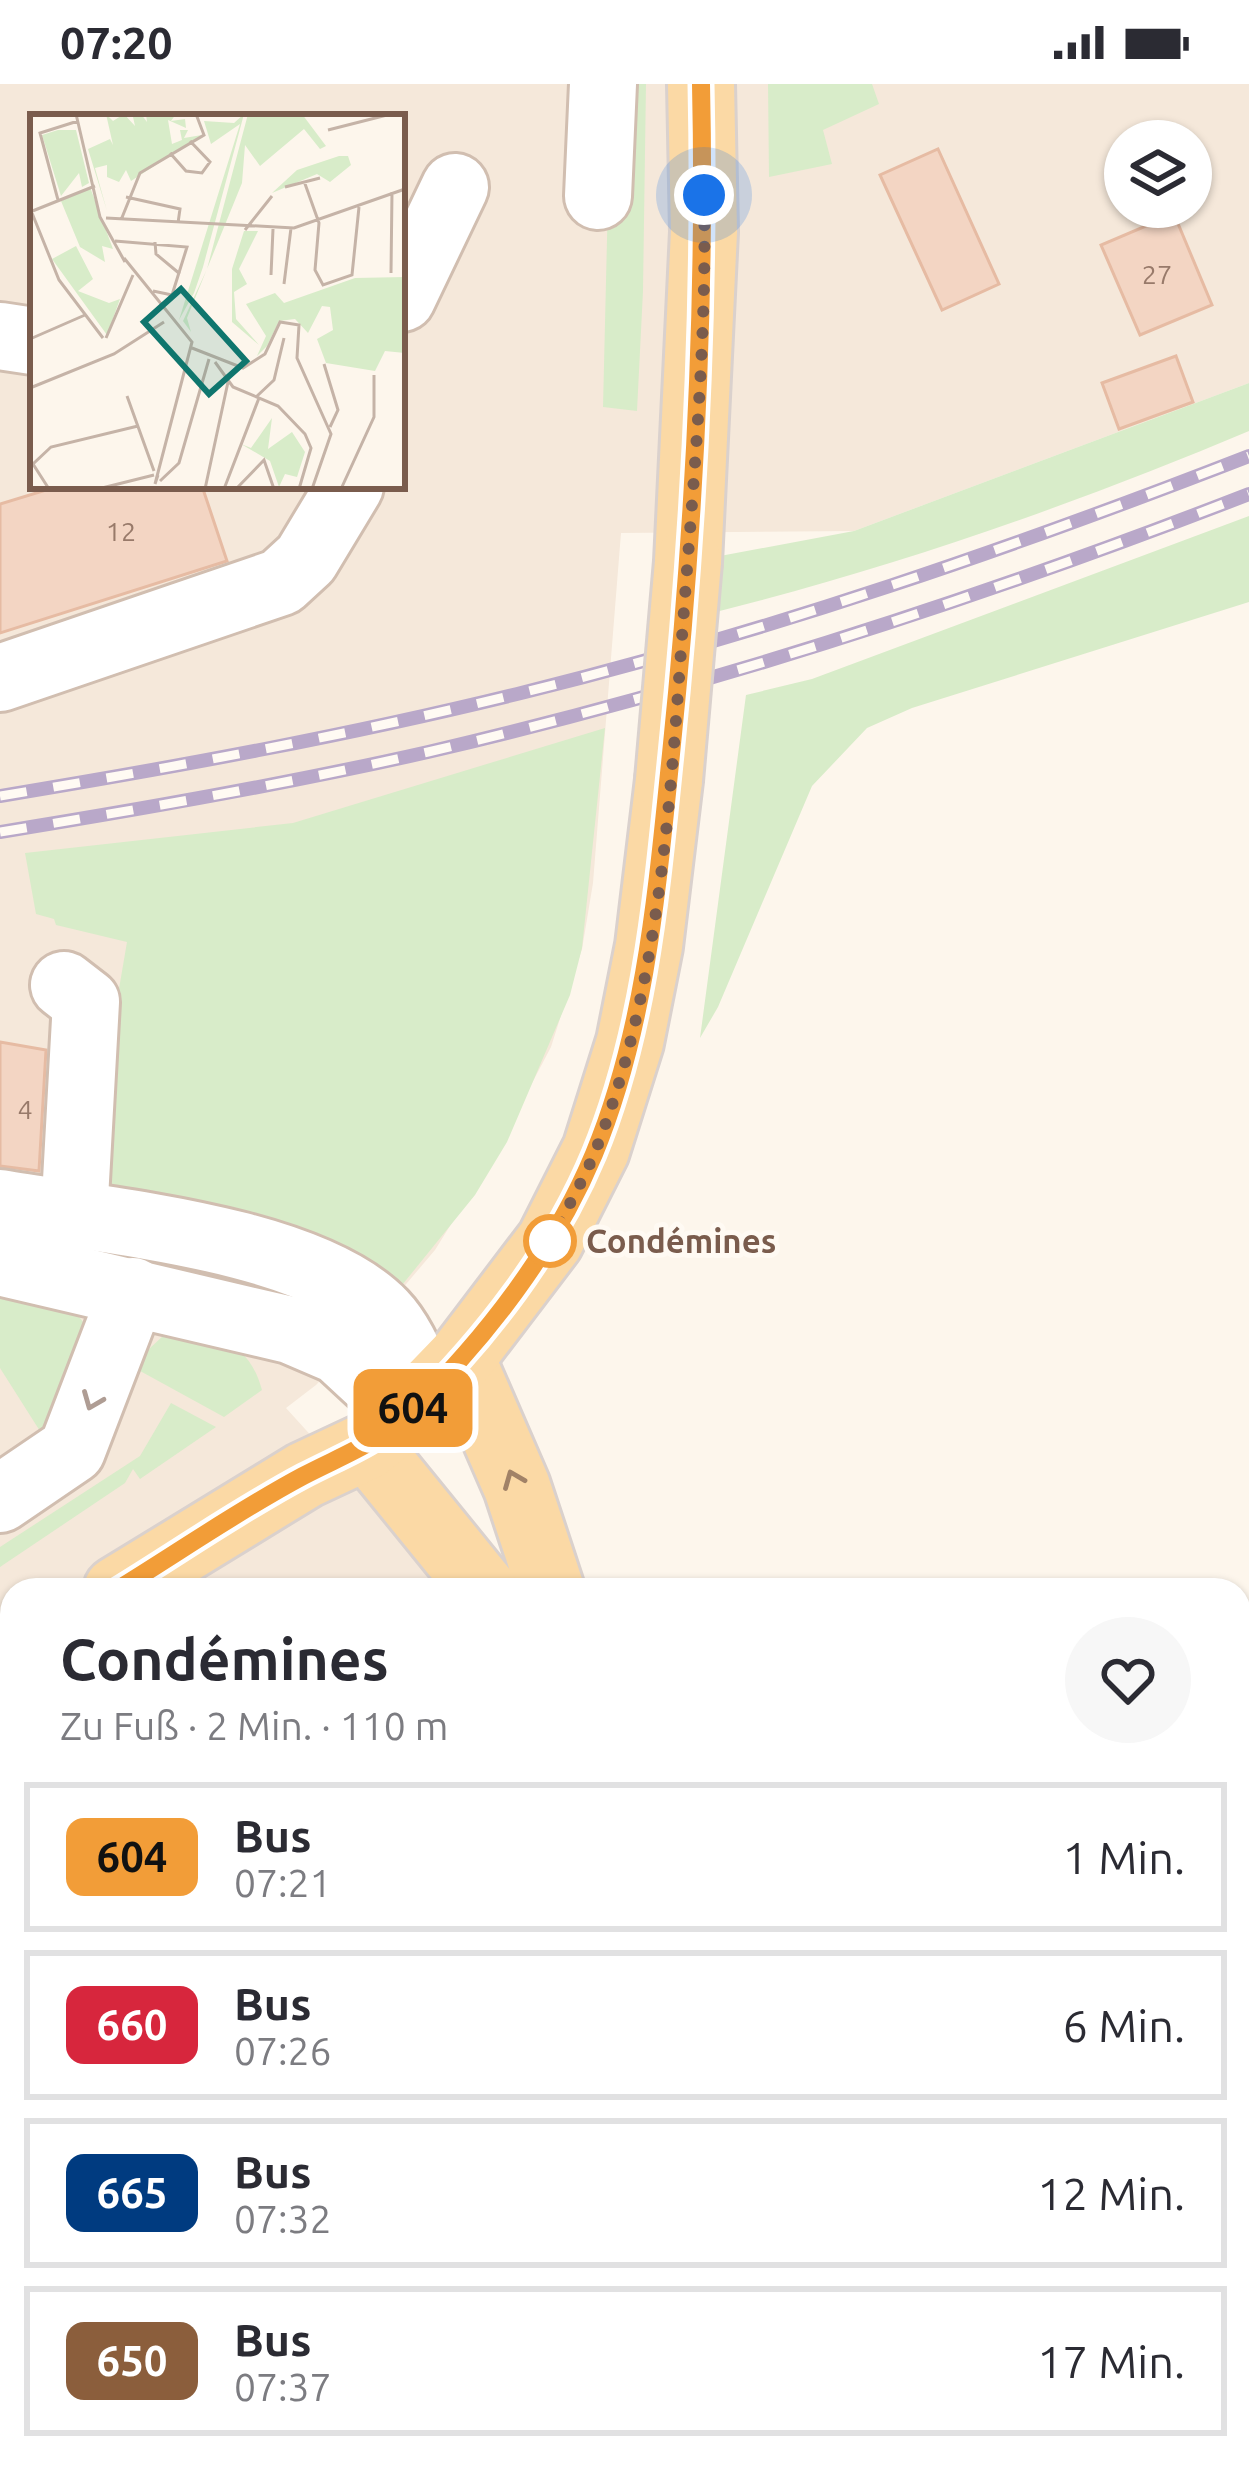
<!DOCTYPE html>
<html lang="de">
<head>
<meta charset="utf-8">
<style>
	:root { --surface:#fff; --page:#f7f7f7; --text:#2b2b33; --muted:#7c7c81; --line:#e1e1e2 }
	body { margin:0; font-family:Ubuntu,sans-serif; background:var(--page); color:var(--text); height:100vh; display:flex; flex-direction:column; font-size:45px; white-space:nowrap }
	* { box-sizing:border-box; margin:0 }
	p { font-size:39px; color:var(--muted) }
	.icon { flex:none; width:66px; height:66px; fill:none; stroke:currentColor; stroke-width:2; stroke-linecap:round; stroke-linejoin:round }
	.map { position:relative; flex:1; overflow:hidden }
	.sheet { position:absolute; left:0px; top:1494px; width:1251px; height:903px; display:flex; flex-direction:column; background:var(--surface); border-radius:36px 36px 0 0; box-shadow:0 3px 9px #0004 }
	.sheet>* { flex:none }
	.badge { padding:0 24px; border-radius:18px; font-size:42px; line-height:78px }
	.fabs { position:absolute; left:1104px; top:36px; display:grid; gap:24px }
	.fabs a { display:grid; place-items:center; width:108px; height:108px; border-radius:50%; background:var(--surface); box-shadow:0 3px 9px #0004; font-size:60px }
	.you { position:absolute; width:60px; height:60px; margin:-30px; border:9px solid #fff; border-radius:50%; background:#1a73e8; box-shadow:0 0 0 18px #1a73e833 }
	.map>.badge { position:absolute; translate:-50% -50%; box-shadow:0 0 0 6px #fff }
	.round { display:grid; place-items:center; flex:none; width:126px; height:126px; border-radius:63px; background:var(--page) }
	.head { display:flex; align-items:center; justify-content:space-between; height:204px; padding:0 60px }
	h1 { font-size:57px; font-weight:700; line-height:90px }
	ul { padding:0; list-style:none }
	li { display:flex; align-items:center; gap:36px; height:150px; margin:0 24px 18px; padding:0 36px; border:6px solid var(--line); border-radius:0px }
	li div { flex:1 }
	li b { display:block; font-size:45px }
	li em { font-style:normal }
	li .badge { min-width:132px; font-weight:700; text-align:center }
	.status { display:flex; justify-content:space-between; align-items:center; height:84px; padding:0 60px; background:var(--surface); direction:ltr }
	.status svg { height:33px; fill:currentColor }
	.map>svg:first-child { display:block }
	.residential { fill:#f5e8da; fill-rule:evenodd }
	.green { fill:#d8ecc9 }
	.building { fill:#f3d5c3; stroke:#e6bba3; stroke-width:3 }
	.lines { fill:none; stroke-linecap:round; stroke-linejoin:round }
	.minor-casing { stroke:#d1beb0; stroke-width:72 }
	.major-casing { stroke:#dad1cd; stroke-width:72 }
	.minor { stroke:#fff; stroke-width:66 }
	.major { stroke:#fbd9a5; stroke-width:66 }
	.rail-casing { stroke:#b9a8c9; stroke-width:14 }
	.rail { stroke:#fffaf3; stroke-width:9; stroke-dasharray:27; stroke-linecap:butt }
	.major-bridge-casing { stroke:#dad1cd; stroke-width:72; stroke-linecap:butt }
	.major-bridge { stroke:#fbd9a5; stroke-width:66 }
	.oneway { stroke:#af9d94 }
	.oneway2 { stroke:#a18267 }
	.line-casing { stroke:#fff; stroke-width:27 }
	.line { stroke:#f29d38; stroke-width:18 }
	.walk { stroke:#7a5c4d; stroke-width:12; stroke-dasharray:0 21.6 }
	.stop-dot { fill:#fff; stroke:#f29d38; stroke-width:6 }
	.labels { text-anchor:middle; stroke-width:10; stroke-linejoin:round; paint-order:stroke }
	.number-label { font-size:27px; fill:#987a6a }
	.stop-label { font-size:33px; font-weight:bold; fill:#7a5c4d; stroke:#fffaf3; text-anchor:start }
	.inset-road { fill:none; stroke:#c5b3a7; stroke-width:3 }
	.view { fill:#0f766e; fill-opacity:0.15; stroke:#0f766e; stroke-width:6 }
	.inset-edge { fill:none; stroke:#7a5c4d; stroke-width:6 }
</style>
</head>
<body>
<div class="status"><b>07:20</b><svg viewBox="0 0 49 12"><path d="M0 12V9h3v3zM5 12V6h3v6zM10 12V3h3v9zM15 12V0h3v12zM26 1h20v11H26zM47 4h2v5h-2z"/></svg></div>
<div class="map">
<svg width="1249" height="2396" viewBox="0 0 1249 2396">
	<rect width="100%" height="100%" fill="#fdf6ec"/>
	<path class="residential" d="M0 0H1249V299L854 447 621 449 593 799 582 865 551 963 494 1071 435 1166 351 1265 316 1301 286 1324 451 1506H12V2385H893L905 2396H0ZM33 33H402V402H33ZM1125 57H1191V123H1125Z"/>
	<g class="green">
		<path d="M621 0H646L643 207 637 327 603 323 608 113Z"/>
		<path d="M768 0H872L879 20 823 46 832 80 769 93Z"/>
		<path d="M1249 299V347C1066 424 876 490 683 536L688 478 854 447Z"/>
		<path d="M1249 432V518L912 624 867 644 812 702 718 923 700 954 746 611 812 595Z"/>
		<path d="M605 644 582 864 570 911 507 1058 475 1111 394 1211 101 1100 92 1063 127 858 56 841 54 835 36 830 25 769 293 739Z"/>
		<path d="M0 1206C32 1213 76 1213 88 1248L45 1355 0 1284Z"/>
		<path d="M165 1250C213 1257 247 1251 262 1306L224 1333 131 1282Z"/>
		<path d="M171 1319 216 1343 140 1395 133 1385 125 1399 0 1483V1463L140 1372Z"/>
	</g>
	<g class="building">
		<path d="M938 65 999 200 942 226 880 91Z"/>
		<path d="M1174 130 1212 221 1140 251 1101 161Z"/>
		<path d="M1176 272 1193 318 1119 345 1102 299Z"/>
		<path d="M59 402H202L227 477 0 549V420Z"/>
		<path d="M0 958 46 966 39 1087 0 1082Z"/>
	</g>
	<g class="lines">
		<defs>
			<g id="minor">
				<path d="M598 112 603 0"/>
				<path d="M402 214 455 103"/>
				<path d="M0 252 33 257"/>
				<path d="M0 594 281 498 306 475 350 402"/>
				<path d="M64 901 86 918 74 1132"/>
				<path d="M0 1119C104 1137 310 1154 383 1230 404 1252 414 1284 427 1311"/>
				<path d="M0 1178 290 1246 339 1267 407 1330"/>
				<path d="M0 1415 72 1366 133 1207"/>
				<path d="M0 2085 12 2076"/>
				<path d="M549 2385V2396"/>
			</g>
			<g id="major">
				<path d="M688 478 704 148 701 0"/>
				<path d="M461 1274 517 1403 551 1506"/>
				<path d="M367 1362 484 1506"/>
				<path d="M117 1506 305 1391 367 1362 407 1330 461 1274 550 1157 596 1066 630 958 649 862 669 696"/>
				<path d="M0 1578 12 1570"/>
				<path d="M943 2385 956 2396"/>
			</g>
		</defs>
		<use href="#minor" class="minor-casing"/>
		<use href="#major" class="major-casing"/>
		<use href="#minor" class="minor"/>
		<use href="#major" class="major"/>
		<defs>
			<g id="rail">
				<path d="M0 712C176 683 351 651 525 608 772 547 1012 464 1249 372"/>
				<path d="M0 748C143 725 286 700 428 668 708 603 981 514 1249 410"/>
			</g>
		</defs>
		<use href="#rail" class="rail-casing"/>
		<use href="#rail" class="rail"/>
		<defs>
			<path id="major-bridge" d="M669 696 688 478"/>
		</defs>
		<use href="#major-bridge" class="major-bridge-casing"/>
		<use href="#major-bridge" class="major-bridge"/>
	</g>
	<defs><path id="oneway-chevron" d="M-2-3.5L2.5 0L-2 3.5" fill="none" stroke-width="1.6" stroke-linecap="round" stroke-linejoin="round" transform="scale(3)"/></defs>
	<use class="oneway" href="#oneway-chevron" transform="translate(92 1317) rotate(112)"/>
	<use class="oneway2" href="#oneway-chevron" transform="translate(513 1395) rotate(-112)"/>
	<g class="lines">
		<defs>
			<path id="line" d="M117 1506C179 1468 239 1426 303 1392 345 1370 375 1361 411 1327 485 1255 554 1166 594 1070 646 944 657 805 671 670 694 447 706 224 701 0"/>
		</defs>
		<use href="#line" class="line-casing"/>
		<use href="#line" class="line"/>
		<path class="walk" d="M550 1157C564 1130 582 1099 595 1068 664 895 671 696 685 512 695 379 707 244 704 111"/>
	</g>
	<circle class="stop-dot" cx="550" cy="1157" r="24"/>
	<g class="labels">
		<g class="number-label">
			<text x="1157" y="200">27</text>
			<text x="121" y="457">12</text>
			<text x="25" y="1035">4</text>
		</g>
		<g class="stop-label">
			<text x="586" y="1169">Condémines</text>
		</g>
	</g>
	<g transform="translate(30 30)">
		<rect width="375" height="375" fill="#fdf6ec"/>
		<path d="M76 0 83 7 94 0 105 12 103 3 111 0 117 8 116 0H146L141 7 155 5 156 14 138 6 142 30 152 26 150 16H158L154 24 172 21 101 67 96 56 89 68 77 63V51L65 54 77 97 58 35 80 25 83 31ZM214 0 173 153 164 179 149 206 210 10 181 30 174 7 204 9ZM218 0H272L296 32 290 35 274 15 230 52 215 31 212 69 157 204 161 218 153 207 177 155ZM28 16H46L59 69 52 73 49 59 31 82 12 21ZM309 42H318L321 51 300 68 287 60 242 79 267 56ZM60 73 83 135 72 132 75 148 50 133 31 87ZM214 117H228L209 155 217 170 204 178 206 205 229 231 202 208V155ZM46 132 63 165 48 177 79 189 90 185 77 221 22 145ZM375 163V239L355 237 345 257 296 249 287 225 303 216 300 193 292 192 278 219 265 205 249 207 237 232 227 242 236 222 216 190 245 179 254 189 325 164ZM242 304 238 335 262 318 275 338 267 363 255 360 249 373 240 347 211 330 221 334Z" fill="#d8ecc9"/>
		<path class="inset-road" d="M46 0 70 103 95 148M298 16 361 0M140 39 156 57 172 59 180 48 160 27M274 67 289 109 285 156 293 171 322 161 329 93M255 73 290 64M96 83 150 95 148 109M28 86 10 19 48 7M0 94 29 166 73 224M0 98 65 72M76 104 264 114 375 75M91 106 110 59 174 21 166 0M215 116 242 82M85 127 157 133 142 181 123 177M125 128 126 140 150 160M94 144 162 228 125 370 128 361M361 159 362 78M241 161 243 115M254 170 261 114M76 224 103 161M0 225 55 201M162 234 213 254 235 240 250 208 269 211 267 244 301 320 282 375M185 248 203 273 248 292 275 320 281 334 269 375M294 250 308 296 300 313M0 274 84 240 134 208M97 282 124 357M226 283 244 266 254 224M130 367 149 349 179 245M19 375 3 350 21 333 108 312M68 375 124 361M175 375 198 268M194 375 229 284M206 375 234 346 244 375M311 375 344 303V261"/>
		<path class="view" d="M151 175 216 247 179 280 114 208Z"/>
		<rect width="375" height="375" class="inset-edge"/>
	</g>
</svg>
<div class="fabs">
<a><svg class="icon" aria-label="layers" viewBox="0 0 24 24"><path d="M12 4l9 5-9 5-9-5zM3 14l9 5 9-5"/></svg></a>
</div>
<div class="you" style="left:704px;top:111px"></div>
<b class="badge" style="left:413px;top:1324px;background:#f29d38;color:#111">604</b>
<section class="sheet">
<div class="head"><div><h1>Condémines</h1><p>Zu Fuß · 2 Min. · 110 m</p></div><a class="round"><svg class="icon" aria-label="heart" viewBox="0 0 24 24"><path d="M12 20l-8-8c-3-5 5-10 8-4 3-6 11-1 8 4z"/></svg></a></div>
<ul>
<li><span class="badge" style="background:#f29d38;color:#111">604</span><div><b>Bus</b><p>07:21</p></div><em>1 Min.</em></li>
<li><span class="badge" style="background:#d7263d;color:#fff">660</span><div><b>Bus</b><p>07:26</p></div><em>6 Min.</em></li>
<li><span class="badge" style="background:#003b80;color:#fff">665</span><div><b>Bus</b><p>07:32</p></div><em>12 Min.</em></li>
<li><span class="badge" style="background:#8b5e3c;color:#fff">650</span><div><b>Bus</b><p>07:37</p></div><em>17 Min.</em></li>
</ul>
</section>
</div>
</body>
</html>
